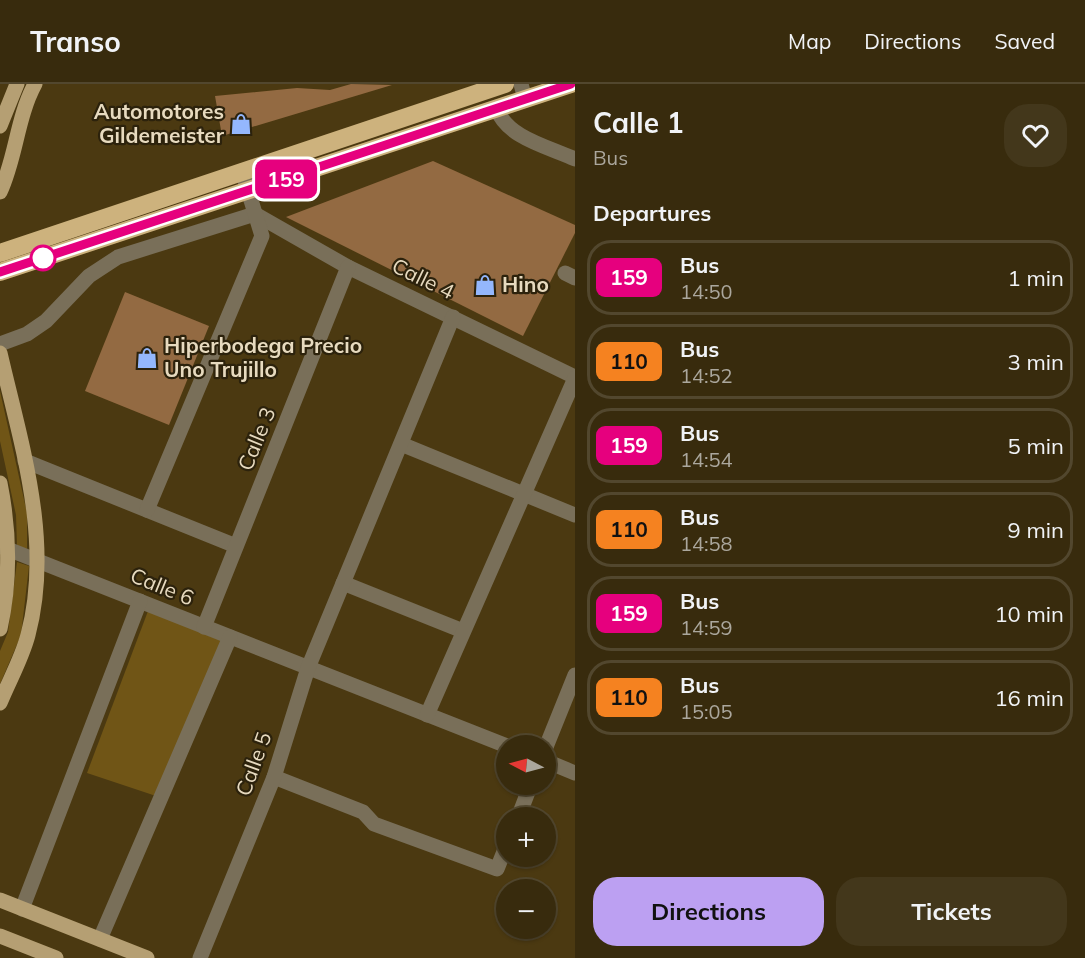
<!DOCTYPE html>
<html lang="en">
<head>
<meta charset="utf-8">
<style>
	:root { --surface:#382b0d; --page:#43371b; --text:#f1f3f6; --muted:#aba79d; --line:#52472e; --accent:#bca0f2 }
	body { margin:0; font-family:Mulish,sans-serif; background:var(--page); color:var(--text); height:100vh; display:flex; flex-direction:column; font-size:22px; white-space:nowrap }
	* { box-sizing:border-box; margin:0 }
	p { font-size:20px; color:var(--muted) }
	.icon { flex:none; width:33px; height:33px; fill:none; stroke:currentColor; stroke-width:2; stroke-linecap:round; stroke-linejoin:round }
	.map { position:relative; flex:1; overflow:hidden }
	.side { display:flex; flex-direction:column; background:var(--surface); width:510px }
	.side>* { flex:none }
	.badge { padding:0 12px; border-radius:9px; font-size:21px; line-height:39px }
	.needle { width:39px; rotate:276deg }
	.controls { position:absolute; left:496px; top:651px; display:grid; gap:12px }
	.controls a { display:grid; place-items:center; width:60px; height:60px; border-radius:50%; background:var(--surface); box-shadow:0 2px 4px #0004,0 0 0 2px var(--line); font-size:30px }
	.map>.badge { position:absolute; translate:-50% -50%; box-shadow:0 0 0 3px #fff }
	h2 { padding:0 18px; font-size:22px; line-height:54px }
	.round { display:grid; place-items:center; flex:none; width:63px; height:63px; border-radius:24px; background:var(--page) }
	.headline { display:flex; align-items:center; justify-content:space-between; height:102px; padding:0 18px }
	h1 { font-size:28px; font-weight:700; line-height:45px }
	.button { display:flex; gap:12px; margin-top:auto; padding:12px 18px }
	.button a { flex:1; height:69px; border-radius:24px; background:var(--accent); color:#111; font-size:24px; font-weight:700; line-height:69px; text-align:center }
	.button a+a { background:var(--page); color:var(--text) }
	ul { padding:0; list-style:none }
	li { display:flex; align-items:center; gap:18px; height:75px; margin:0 12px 9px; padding:0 6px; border:3px solid var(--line); border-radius:24px }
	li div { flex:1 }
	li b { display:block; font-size:22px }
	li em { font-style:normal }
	li .badge { min-width:66px; font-weight:700; text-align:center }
	header { display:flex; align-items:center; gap:36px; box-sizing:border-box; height:84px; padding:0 30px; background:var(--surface); border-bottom:2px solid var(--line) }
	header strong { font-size:28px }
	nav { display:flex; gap:33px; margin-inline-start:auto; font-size:21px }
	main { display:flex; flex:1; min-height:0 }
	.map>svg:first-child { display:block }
	.green { fill:#705516 }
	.building { fill:#936a42 }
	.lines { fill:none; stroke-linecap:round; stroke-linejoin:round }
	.minor { stroke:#796f59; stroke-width:15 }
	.major { stroke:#b59f73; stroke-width:15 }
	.highway { stroke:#cdb27d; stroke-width:18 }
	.line-casing { stroke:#fff; stroke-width:14 }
	.line { stroke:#e6007e; stroke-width:9 }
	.stop-dot { fill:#fff; stroke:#e6007e; stroke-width:3 }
	.labels { text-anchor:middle; stroke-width:4.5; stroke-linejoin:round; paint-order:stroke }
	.poi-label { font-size:21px; font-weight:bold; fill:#e7dabf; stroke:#2c220c; text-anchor:start }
	.street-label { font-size:21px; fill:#e7dabf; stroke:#2c220c }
</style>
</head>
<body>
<header>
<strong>Transo</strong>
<nav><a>Map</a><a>Directions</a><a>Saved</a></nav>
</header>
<main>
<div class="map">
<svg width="575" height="874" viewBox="0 0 575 874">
	<rect width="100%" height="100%" fill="#4b3911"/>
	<g class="green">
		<path d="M0 307 27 429V465L17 462 16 431 0 357Z"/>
		<path d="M17 478 29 482 21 551 0 600V567L8 548Z"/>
		<path d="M148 527 224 556 159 713 87 689Z"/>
	</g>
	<g class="building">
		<path d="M351 0 392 1 222 52 215 12 297 4 330 6Z"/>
		<path d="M433 77 575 141V149L523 252 286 133Z"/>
		<path d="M125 208 209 242 169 341 85 307Z"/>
	</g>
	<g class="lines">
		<g class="minor">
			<path d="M521 0 525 15"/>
			<path d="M497 25C507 54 549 63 575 75"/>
			<path d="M565 189 575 194"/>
			<path d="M0 260 27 250 46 237 89 192 118 173 255 130 348 183 575 293"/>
			<path d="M401 360 575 431"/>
			<path d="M25 377 236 462"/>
			<path d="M147 426 262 152 242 87"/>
			<path d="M0 462 507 662"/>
			<path d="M343 499 463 547"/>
			<path d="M204 543 348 183"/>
			<path d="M427 631 575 294"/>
			<path d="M546 663 575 591"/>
			<path d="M546 677 575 689"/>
			<path d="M274 693 363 728 374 740 497 785 507 760"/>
			<path d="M518 734 531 700"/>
			<path d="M22 825 140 517"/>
			<path d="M100 855 230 553"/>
			<path d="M200 874 274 693 308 584 453 233"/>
		</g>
		<g class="major">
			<path d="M0 42 17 0"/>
			<path d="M0 108C16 74 17 33 35 0"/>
			<path d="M0 269C21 360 53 457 28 551 22 574 9 597 0 619"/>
			<path d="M0 399C10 449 11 495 0 545"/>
			<path d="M0 816 147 874"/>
			<path d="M0 852 56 874"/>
		</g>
		<g class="highway">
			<path d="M0 169 505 0"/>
			<path d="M0 188 571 0"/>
		</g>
	</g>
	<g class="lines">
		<defs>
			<path id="line" d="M0 188 571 0"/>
		</defs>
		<use href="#line" class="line-casing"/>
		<use href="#line" class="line"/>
	</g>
	<defs>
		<symbol id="shop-bare" viewBox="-9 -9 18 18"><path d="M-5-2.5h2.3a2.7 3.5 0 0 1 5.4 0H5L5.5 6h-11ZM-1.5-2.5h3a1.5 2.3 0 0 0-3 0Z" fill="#94b7fd" stroke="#2c220c" stroke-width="2.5" paint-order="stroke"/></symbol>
	</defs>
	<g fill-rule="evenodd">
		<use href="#shop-bare" x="226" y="25" width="30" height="30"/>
		<use href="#shop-bare" x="470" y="186" width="30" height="30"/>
		<use href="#shop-bare" x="132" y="259" width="30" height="30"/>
	</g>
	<circle class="stop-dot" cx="43" cy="174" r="12"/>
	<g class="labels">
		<g class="poi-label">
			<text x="224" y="35" text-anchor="end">Automotores<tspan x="224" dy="24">Gildemeister</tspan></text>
			<text x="502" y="208">Hino</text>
			<text x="164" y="269">Hiperbodega Precio<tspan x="164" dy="24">Uno Trujillo</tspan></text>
		</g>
		<g class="street-label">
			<text transform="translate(423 195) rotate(26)" y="7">Calle 4</text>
			<text transform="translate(257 355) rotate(-68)" y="7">Calle 3</text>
			<text transform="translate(162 503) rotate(22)" y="7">Calle 6</text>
			<text transform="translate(254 680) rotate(-70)" y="7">Calle 5</text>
		</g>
	</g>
</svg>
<div class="controls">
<a><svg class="needle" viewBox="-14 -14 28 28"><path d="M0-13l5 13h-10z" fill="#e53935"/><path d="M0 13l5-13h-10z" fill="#aba79d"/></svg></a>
<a>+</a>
<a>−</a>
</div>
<b class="badge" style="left:286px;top:95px;background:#e6007e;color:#fff">159</b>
</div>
<section class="side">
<div class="headline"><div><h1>Calle 1</h1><p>Bus</p></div><a class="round"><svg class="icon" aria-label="heart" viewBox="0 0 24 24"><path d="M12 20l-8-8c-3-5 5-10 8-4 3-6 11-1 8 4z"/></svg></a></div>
<h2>Departures</h2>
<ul>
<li><span class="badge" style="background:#e6007e;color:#fff">159</span><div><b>Bus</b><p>14:50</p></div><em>1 min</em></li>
<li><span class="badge" style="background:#f58220;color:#111">110</span><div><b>Bus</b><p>14:52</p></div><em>3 min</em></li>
<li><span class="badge" style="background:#e6007e;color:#fff">159</span><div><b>Bus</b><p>14:54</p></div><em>5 min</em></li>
<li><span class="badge" style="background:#f58220;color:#111">110</span><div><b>Bus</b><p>14:58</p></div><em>9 min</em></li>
<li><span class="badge" style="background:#e6007e;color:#fff">159</span><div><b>Bus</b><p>14:59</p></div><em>10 min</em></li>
<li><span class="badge" style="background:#f58220;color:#111">110</span><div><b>Bus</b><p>15:05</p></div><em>16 min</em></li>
</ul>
<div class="button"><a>Directions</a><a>Tickets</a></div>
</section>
</main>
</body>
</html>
